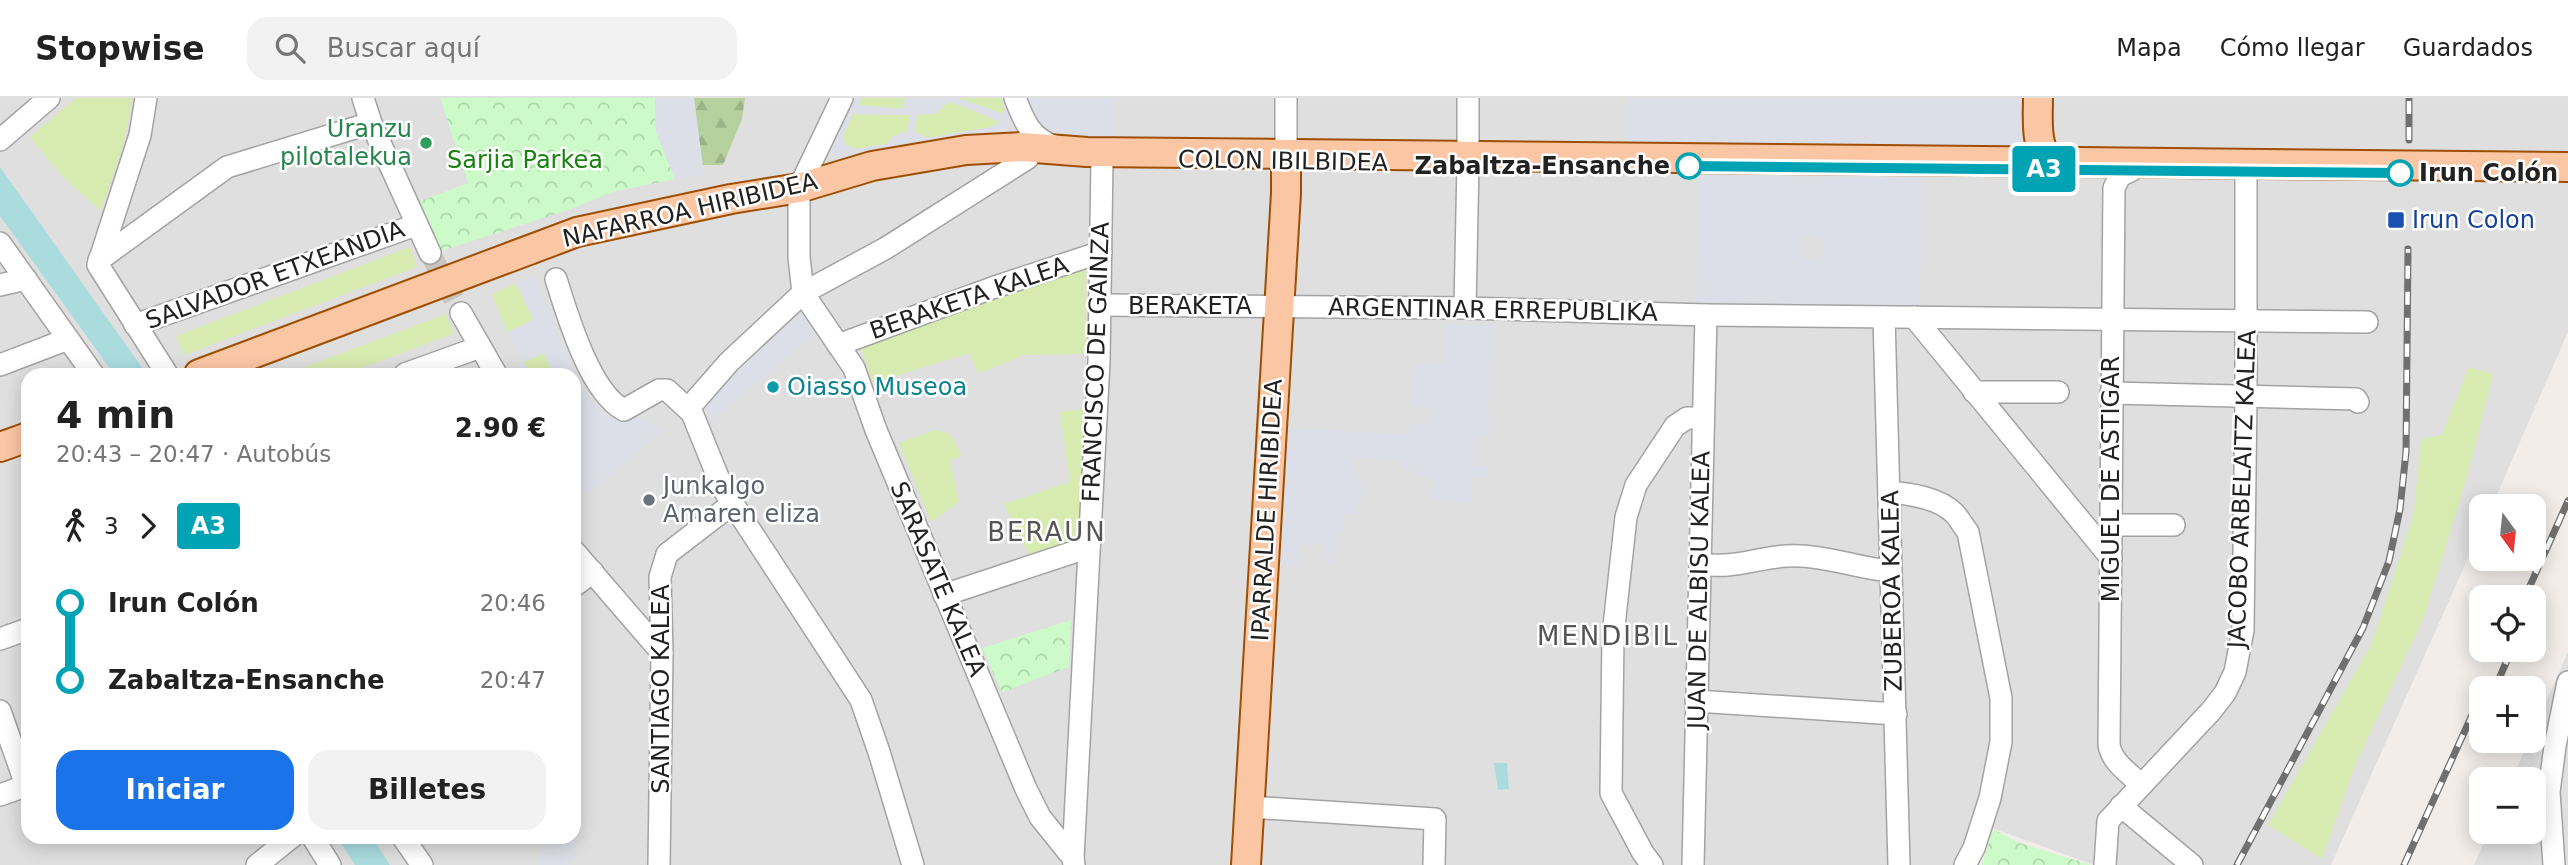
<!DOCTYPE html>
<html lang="es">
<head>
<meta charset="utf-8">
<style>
	:root { --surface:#fff; --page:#f2f2f2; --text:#222; --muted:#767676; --line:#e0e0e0; --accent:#1a73e8 }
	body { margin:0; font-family:"DejaVu Sans",sans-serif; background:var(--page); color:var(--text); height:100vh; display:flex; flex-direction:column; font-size:26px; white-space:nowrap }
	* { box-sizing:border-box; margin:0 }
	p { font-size:23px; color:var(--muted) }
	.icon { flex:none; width:38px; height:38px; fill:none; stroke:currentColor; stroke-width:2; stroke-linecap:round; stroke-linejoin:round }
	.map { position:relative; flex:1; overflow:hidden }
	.details { position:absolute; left:21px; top:270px; width:560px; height:476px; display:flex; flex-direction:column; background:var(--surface); border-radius:21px; box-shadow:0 4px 18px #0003 }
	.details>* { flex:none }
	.badge { padding:0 14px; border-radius:5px; font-size:24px; line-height:46px }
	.needle { width:46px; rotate:165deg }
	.tools { position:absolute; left:2469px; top:396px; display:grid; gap:14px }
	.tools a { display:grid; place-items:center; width:77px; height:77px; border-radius:14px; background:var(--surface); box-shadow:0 4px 18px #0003; font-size:35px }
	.map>.badge { position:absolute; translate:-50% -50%; box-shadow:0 0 0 4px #fff }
	.legs { display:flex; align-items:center; gap:10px; height:77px; padding:0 35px; font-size:23px }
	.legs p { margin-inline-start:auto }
	.head { display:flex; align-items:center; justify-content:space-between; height:119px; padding:0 35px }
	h1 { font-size:38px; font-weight:600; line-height:52px }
	.cta { display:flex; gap:14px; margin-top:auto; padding:14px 35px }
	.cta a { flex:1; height:80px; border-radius:21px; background:var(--accent); color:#fff; font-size:28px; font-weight:600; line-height:80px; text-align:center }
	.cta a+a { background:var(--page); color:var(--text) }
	ul { padding:0 35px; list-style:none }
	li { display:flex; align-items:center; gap:24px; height:77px; font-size:26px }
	li i { display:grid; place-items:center; width:10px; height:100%; margin:0 9px; background:currentColor }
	li i::after { content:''; width:18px; height:18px; margin:-9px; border:5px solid; border-radius:50%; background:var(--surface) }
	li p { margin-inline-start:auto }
	li:first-child i { background:linear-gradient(#0000 50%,currentColor 0) }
	li:last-child i { background:linear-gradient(currentColor 50%,#0000 0) }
	header { display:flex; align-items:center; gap:42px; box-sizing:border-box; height:98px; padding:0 35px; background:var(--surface); border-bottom:2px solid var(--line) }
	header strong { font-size:33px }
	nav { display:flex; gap:38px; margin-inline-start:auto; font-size:24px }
	.search { width:490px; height:63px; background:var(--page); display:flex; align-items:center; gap:18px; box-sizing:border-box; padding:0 24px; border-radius:21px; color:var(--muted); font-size:26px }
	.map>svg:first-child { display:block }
	.residential { fill:#e0dfdf; fill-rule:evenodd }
	.grass { fill:#d7eab0 }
	.forest { fill:url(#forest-firs) }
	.park { fill:url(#park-crowns) }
	.plaza { fill:#dddfe8; fill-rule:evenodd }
	.water { fill:#aadcde }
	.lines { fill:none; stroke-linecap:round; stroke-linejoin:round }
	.minor-tunnel { stroke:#c8c4c1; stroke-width:21; stroke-dasharray:21 10; stroke-linecap:butt }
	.minor-casing { stroke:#a3a3a3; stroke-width:24 }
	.major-casing { stroke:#9e4e01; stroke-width:32 }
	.minor { stroke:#fff; stroke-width:21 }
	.major { stroke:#fbc6a4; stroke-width:28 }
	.rail-casing { stroke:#707070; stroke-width:7 }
	.rail { stroke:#fff; stroke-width:4.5; stroke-dasharray:13; stroke-linecap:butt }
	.line-1-casing { stroke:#fff; stroke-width:16 }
	.line-1 { stroke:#00a3b4; stroke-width:10 }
	.leisure-dot { fill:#2e9e5b; stroke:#fff; stroke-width:2.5 }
	.stop-1-dot { fill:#fff; stroke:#00a3b4; stroke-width:3.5 }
	.transit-dot { fill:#1a4fb4; stroke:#fff; stroke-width:2.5 }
	.culture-dot { fill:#0f9aa8; stroke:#fff; stroke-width:2.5 }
	.worship-dot { fill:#6b7280; stroke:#fff; stroke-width:2.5 }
	.labels { text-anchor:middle; stroke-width:5; stroke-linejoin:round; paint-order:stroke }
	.leisure-label { font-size:24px; fill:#27864d; stroke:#fff; text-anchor:end }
	.park-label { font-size:24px; fill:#18830d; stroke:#fff }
	.street-label { font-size:24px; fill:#222; stroke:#fff }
	.stop-label { font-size:24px; font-weight:bold; fill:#222; stroke:#fff; text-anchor:end }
	.transit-label { font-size:24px; fill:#164399; stroke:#fff; text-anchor:start }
	.culture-label { font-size:24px; fill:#0d838f; stroke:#fff; text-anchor:start }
	.worship-label { font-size:24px; fill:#5b616d; stroke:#fff; text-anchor:start }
	.neighbourhood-label { font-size:26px; letter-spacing:2px; fill:#555; stroke:#fff }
</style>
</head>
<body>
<header>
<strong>Stopwise</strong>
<div class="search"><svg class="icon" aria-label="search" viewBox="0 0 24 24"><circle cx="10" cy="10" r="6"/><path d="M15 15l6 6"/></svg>Buscar aquí</div>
<nav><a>Mapa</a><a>Cómo llegar</a><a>Guardados</a></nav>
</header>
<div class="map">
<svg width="2568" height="767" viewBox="0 0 2568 767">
	<defs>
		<pattern id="forest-firs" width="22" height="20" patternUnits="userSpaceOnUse" patternTransform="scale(1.75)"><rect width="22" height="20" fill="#b6d09e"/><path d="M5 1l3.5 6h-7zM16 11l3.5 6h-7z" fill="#9cb288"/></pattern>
		<pattern id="park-crowns" width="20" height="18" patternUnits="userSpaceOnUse" patternTransform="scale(1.75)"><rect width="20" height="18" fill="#ccfac8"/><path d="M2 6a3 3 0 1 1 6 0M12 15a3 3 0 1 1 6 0" fill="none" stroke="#afd6ac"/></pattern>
	</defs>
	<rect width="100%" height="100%" fill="#f2ede9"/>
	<g class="residential">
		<path d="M0 0H2568V234L2492 408H2482L2481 431 2331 767H2094L1989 729 1978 767H0ZM28 276H574V738H28Z"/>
		<path d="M2568 554V767H2474L2489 733H2534V681H2512L2529 642H2534V631Z"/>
	</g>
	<g class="grass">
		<path d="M76 0H133L123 48 101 113 64 80 30 39Z"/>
		<path d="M861 0H905L903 11 858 7Z"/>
		<path d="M957 0H1002L1005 7 1004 16Z"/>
		<path d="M949 3 1001 24 991 29 927 40 913 33 918 16Z"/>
		<path d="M853 16 906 17 911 16 907 33 892 39 887 46 856 51 846 47 843 39Z"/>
		<path d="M410 149 417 169 184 257 176 238Z"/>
		<path d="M1086 166V256L1024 257 979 275 969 255 873 285 859 244Z"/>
		<path d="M516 185 534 222 507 234 492 196Z"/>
		<path d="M446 216 453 236 345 276H286Z"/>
		<path d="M544 255 553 276H532L524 264Z"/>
		<path d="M2469 269 2493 276 2467 379 2424 519 2354 670 2322 761 2268 727 2372 545 2414 415 2421 341 2442 337Z"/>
		<path d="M1089 310 1084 444 1041 458 1028 455 1004 406 1070 384 1060 314Z"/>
		<path d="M935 332 949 335 962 358 950 362 959 404 931 424 899 345Z"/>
	</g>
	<path class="forest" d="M682 0H745L742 21 723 67H701Z"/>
	<g class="park">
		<path d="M440 0H655L656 34 675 81 612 94 571 111 438 154 418 104 468 85Z"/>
		<path d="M1071 522 1069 569 1002 594 982 550Z"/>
		<path d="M1993 731 2017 744 2091 767H1982Z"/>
	</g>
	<g class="plaza">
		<path d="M655 0H694L704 77 675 81 656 34Z"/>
		<path d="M842 0H861L858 7 903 11 905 0H957L1004 16 1005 12 1002 0H1010L1013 15 1005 37 856 67 829 54 823 40ZM949 4 974 12 1000 24 991 29 927 40 914 33 918 17 935 16ZM853 16 906 17 911 16 907 33 892 39 887 46 856 51 846 47 843 39Z"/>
		<path d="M1028 0H1114V45L1054 41 1040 27Z"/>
		<path d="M1627 0H2022V56L1627 52Z"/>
		<path d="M1698 77 1922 80 1920 215H1696ZM1806 137H1816L1823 144V154L1816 161H1806L1799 154 1800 144Z"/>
		<path d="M535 178 572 270 591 304 608 320 621 322 634 317 663 332 588 395 574 366V276H553L544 255 524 264 507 234 533 222 516 185Z"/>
		<path d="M802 215 816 235 714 321 711 319 705 313 710 297Z"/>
		<path d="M1445 227 1493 228 1488 315 1491 316 1490 339 1475 338 1474 367 1489 369 1488 379H1473L1471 406 1432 400 1433 382 1403 370 1404 363 1349 359 1365 393 1355 415 1344 416 1343 436H1336L1334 465 1328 466 1323 446 1301 447 1298 467 1279 466 1283 330 1408 336 1409 326H1432L1433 310 1410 309 1412 283 1418 266H1444Z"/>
		<path d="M574 727H577L575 761H571L570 767H538L539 755 544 744 549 739 574 738Z"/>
	</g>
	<g class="water">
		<path d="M0 69 143 271 146 276H114L0 118Z"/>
		<path d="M1494 665H1507L1509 691 1498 692Z"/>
		<path d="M337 739H372L390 767H355Z"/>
	</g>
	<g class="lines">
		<path class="minor-tunnel" d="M430 155 461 215"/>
		<defs>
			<g id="minor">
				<path d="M146 0 140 37 98 167 167 276"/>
				<path d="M363 0 371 25 430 155"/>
				<path d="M842 0 799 90V159L803 195 854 270 876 332 1026 691 1040 719 1073 760 1074 767"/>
				<path d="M1015 0C1024 23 1031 42 1057 49"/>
				<path d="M0 42 49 0"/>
				<path d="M1286 56V0"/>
				<path d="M1468 58V0"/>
				<path d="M2132 72 2120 78 2114 90 2109 647C2112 664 2128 674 2140 686"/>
				<path d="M0 145 93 276"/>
				<path d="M99 162 227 69 371 25"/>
				<path d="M556 181C567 216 590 295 624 312L659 292H667L692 315 722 389 861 602 879 654 913 767"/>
				<path d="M0 187 26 181"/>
				<path d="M1100 207 1465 210 1706 217 2367 224"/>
				<path d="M1465 210 1468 65"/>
				<path d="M461 215 496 276"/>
				<path d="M1884 219 1899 767"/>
				<path d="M1914 219 2111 460"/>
				<path d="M135 227 416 127"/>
				<path d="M838 247 992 190 1101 154"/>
				<path d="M0 267 68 241"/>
				<path d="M405 276 480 249"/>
				<path d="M1974 294H2058"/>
				<path d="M2111 295 2356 301 2358 304"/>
				<path d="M688 311 729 264 803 195 886 150 1028 60"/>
				<path d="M1890 394C1911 396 1939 400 1954 415 1959 420 1963 428 1968 434L2001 600V644L1990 700 1974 750 1965 767"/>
				<path d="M2112 427H2174"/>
				<path d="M574 453 662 555"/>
				<path d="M1700 466C1737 471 1754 460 1787 458 1823 456 1856 470 1890 473"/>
				<path d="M574 488 593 474"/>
				<path d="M944 497 1089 449"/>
				<path d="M0 541 28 531"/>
				<path d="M1696 603 1896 616"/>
				<path d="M0 613 26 687"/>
				<path d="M0 697 28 687"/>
				<path d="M2121 708 2192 767"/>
				<path d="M1250 709 1435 721 1434 767"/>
				<path d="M312 738 330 767"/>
				<path d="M402 738 422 767"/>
				<path d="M1073 760 1099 263 1102 61"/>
				<path d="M257 767 293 738"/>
				<path d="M659 767 662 555 660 479 667 456 732 406"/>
				<path d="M1652 767 1643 755 1611 695 1613 537 1626 419 1636 387 1675 328 1687 320H1703"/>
				<path d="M1693 767 1706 217"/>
				<path d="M2105 767 2108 723 2211 613 2225 595 2235 574 2243 532 2246 296V78L2250 70 2259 66"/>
				<path d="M2554 767 2549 694 2555 648 2568 584"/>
			</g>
			<g id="major">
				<path d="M2038 0C2038 26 2033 59 2062 71"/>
				<path d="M199 276 577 134 731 101 799 90 872 68 966 52 1022 49 1087 54 2568 69"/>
				<path d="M0 349 28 339"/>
				<path d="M1246 767 1286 95V56"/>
			</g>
		</defs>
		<use href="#minor" class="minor-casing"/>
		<use href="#major" class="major-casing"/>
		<use href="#minor" class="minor"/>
		<use href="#major" class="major"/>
		<defs>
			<g id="rail">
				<path d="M2409 42V0"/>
				<path d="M2525 499 2568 403"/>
				<path d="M2495 590 2512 551"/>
				<path d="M2237 767 2363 530 2389 463 2400 411 2406 354 2408 151"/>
				<path d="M2404 767 2482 595"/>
			</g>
		</defs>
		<use href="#rail" class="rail-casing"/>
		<use href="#rail" class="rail"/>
	</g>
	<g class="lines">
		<defs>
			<path id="line-1" d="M1689 68 2400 75"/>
		</defs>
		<use href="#line-1" class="line-1-casing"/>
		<use href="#line-1" class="line-1"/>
	</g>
	<circle class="leisure-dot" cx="426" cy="45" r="7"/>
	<g class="stop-1-dot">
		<circle cx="1689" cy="68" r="12"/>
		<circle cx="2400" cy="75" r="12"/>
	</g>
	<rect class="transit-dot" x="2387" y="113" width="18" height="18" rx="3.5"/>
	<circle class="culture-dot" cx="773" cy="289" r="7"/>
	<circle class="worship-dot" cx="649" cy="402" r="7"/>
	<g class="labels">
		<g class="leisure-label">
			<text x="412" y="39">Uranzu<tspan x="412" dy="28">pilotalekua</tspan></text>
		</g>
		<g class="park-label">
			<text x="525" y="70">Sarjia Parkea</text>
		</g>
		<g class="street-label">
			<text transform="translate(1283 63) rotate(1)" y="8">COLON IBILBIDEA</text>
			<text transform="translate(690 112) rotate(-13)" y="8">NAFARROA HIRIBIDEA</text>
			<text transform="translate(275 177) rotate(-20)" y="8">SALVADOR ETXEANDIA</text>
			<text transform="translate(969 200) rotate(-19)" y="8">BERAKETA KALEA</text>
			<text x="1190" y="216">BERAKETA</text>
			<text transform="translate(1493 212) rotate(1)" y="8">ARGENTINAR ERREPUBLIKA</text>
			<text transform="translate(1096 264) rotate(-88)" y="8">FRANCISCO DE GAINZA</text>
			<text transform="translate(2111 381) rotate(-90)" y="8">MIGUEL DE ASTIGAR</text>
			<text transform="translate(2242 391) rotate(-88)" y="8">JACOBO ARBELAITZ KALEA</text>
			<text transform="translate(1267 412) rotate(-87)" y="8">IPARRALDE HIRIBIDEA</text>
			<text transform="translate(938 481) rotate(67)" y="8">SARASATE KALEA</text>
			<text transform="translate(1699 492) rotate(-89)" y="8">JUAN DE ALBISU KALEA</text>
			<text transform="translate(1892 493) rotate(-91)" y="8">ZUBEROA KALEA</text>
			<text transform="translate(661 591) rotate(-90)" y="8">SANTIAGO KALEA</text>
		</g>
		<g class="stop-label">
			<text x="1670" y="76">Zabaltza-Ensanche</text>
			<text x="2419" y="83" text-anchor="start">Irun Colón</text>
		</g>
		<g class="transit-label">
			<text x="2412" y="130">Irun Colon</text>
		</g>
		<g class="culture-label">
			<text x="787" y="297">Oiasso Museoa</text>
		</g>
		<g class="worship-label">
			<text x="663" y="396">Junkalgo<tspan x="663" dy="28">Amaren eliza</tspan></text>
		</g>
		<g class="neighbourhood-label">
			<text x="1047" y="443">BERAUN</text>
			<text x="1608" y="547">MENDIBIL</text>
		</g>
	</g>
</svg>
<div class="tools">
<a><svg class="needle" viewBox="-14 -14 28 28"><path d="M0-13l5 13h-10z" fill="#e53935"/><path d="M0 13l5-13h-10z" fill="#767676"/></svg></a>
<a><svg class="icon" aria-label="locate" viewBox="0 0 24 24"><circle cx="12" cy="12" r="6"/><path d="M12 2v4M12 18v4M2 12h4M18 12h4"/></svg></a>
<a>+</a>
<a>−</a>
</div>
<b class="badge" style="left:2044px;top:71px;background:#00a3b4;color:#fff">A3</b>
<section class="details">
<div class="head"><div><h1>4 min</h1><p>20:43 – 20:47 · Autobús</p></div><b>2.90 €</b></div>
<div class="legs"><svg class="icon" aria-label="walk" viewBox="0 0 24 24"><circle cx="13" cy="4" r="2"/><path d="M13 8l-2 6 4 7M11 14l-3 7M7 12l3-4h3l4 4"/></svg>3<svg class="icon" aria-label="forward" viewBox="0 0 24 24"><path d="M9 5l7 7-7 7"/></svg><b class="badge" style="background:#00a3b4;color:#fff">A3</b></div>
<ul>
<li><i style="color:#00a3b4"></i><b>Irun Colón</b><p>20:46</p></li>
<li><i style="color:#00a3b4"></i><b>Zabaltza-Ensanche</b><p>20:47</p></li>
</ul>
<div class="cta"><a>Iniciar</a><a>Billetes</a></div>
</section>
</div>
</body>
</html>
